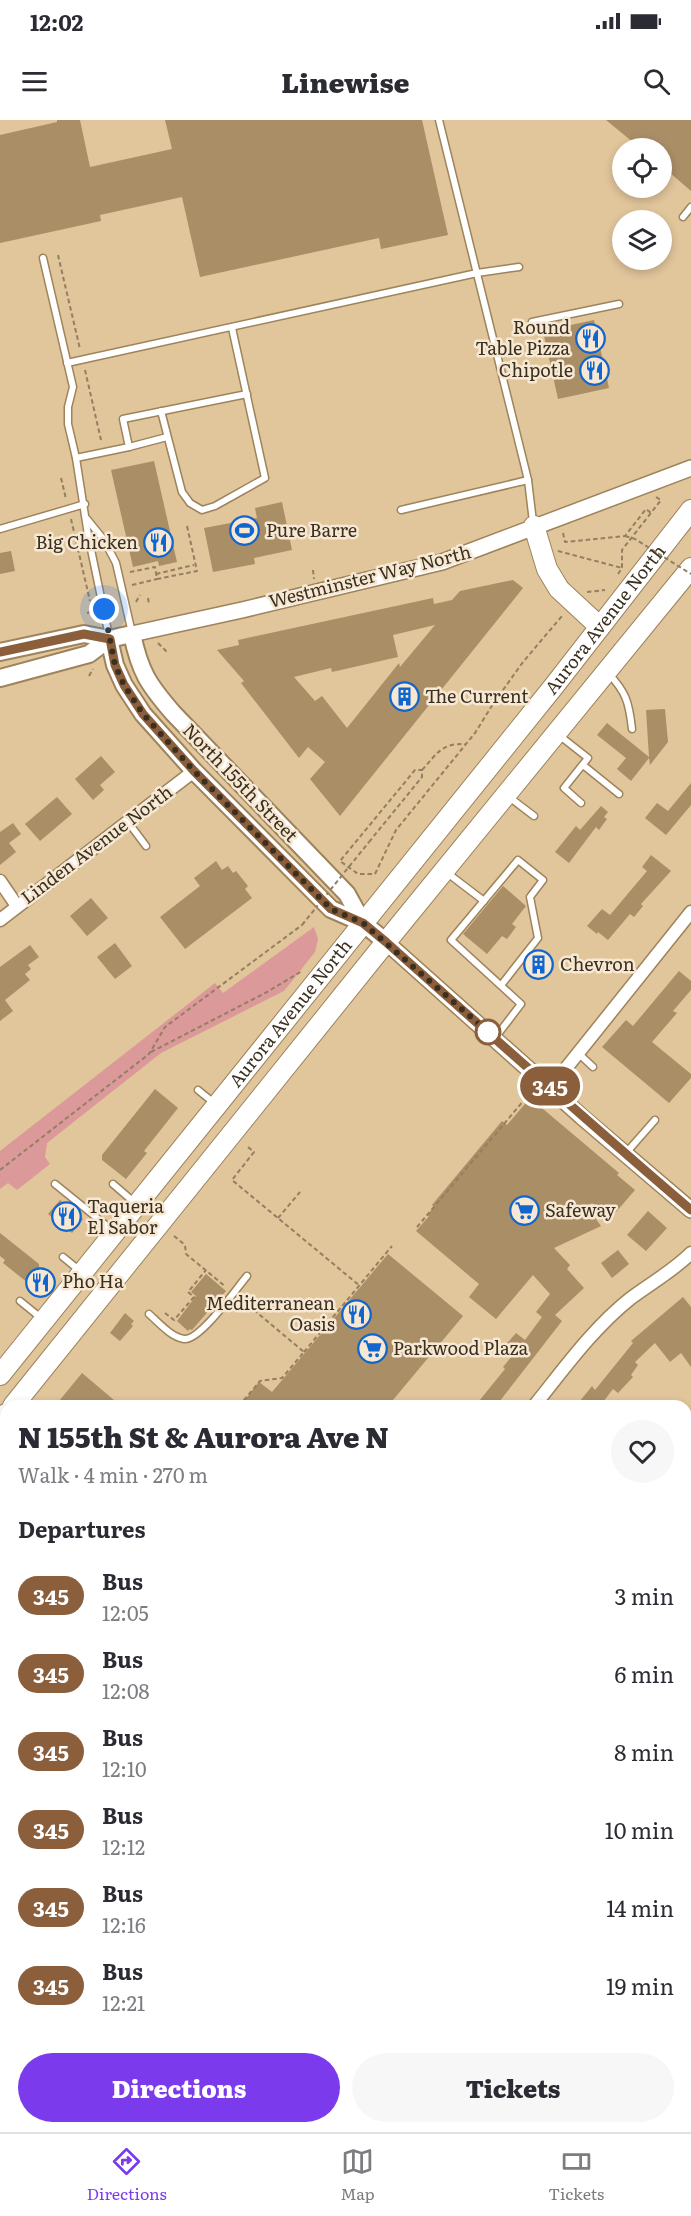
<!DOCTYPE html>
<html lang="en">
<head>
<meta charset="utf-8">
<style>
	:root { --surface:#fff; --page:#f7f7f7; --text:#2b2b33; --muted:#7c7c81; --line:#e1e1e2; --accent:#7c3aed }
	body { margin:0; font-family:Literata,serif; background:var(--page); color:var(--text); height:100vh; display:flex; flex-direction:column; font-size:22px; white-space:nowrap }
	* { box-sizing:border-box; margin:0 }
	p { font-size:20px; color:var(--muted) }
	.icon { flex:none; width:33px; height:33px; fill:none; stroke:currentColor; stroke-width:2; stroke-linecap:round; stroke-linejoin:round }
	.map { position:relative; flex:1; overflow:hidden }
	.panel { position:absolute; left:0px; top:1280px; width:692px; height:734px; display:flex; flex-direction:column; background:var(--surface); border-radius:18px 18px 0 0; box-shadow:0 3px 9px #0003 }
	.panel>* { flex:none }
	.badge { padding:0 12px; border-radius:20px; font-size:21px; line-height:39px }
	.buttons { position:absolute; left:612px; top:18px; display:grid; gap:12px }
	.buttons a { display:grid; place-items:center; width:60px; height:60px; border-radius:50%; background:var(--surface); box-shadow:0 3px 9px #0003; font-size:30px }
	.you { position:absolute; width:30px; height:30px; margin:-15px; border:4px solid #fff; border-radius:50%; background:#1a73e8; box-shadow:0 0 0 9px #1a73e833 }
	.map>.badge { position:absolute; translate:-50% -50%; box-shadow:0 0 0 3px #fff }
	h2 { padding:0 18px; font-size:22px; line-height:54px }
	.round { display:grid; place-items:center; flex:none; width:63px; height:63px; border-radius:32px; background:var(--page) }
	.overview { display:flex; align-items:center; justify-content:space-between; height:102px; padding:0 18px }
	h1 { font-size:28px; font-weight:800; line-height:45px }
	.button { display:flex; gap:12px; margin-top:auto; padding:12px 18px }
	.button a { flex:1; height:69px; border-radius:36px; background:var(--accent); color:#fff; font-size:24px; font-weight:800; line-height:69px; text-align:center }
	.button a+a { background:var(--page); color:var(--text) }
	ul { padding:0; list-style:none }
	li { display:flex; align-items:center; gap:18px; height:78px; padding:0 18px }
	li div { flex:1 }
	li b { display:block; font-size:22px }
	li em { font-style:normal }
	li .badge { min-width:66px; font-weight:700; text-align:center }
	.status { display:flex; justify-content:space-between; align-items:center; height:42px; padding:0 30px; background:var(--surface); direction:ltr }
	.status svg { height:16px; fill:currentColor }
	header { display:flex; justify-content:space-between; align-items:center; height:78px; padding:0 18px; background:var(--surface); font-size:27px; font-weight:800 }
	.menu { display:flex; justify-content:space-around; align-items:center; height:84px; border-top:2px solid var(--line); background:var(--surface); font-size:16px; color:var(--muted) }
	.menu a { display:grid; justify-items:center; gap:3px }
	.menu .selected { color:var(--accent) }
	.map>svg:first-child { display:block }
	.green { fill:#dc999a }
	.building { fill:#a98e66; fill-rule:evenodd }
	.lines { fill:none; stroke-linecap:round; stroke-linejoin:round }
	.service-casing { stroke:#9e835b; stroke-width:9 }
	.minor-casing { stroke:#9e835b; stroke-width:15 }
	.tertiary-casing { stroke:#9e835b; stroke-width:18 }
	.secondary-casing { stroke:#9e835b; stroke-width:20 }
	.trunk-casing { stroke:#9e835b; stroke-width:22 }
	.path { stroke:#937f61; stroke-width:2; stroke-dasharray:4.5 3; stroke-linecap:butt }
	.service { stroke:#fff; stroke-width:6 }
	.minor { stroke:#fff; stroke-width:12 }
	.tertiary { stroke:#fff; stroke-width:15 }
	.secondary { stroke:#fff; stroke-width:16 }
	.trunk { stroke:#fff; stroke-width:20 }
	.path-bridge { stroke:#937f61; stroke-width:2; stroke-dasharray:4.5 3; stroke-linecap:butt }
	.line-casing { stroke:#fff; stroke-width:14 }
	.line { stroke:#8b5e3c; stroke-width:9 }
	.walk { stroke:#3b301f; stroke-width:6; stroke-dasharray:0 10.8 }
	.stop-dot { fill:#fff; stroke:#8b5e3c; stroke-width:3 }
	.labels { text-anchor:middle; stroke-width:5; stroke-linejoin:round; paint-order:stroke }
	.poi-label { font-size:18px; fill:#3b301f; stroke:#f6e8d3; text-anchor:start }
	.street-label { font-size:18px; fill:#3b301f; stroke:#f6e8d3 }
</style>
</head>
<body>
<div class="status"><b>12:02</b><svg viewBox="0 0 49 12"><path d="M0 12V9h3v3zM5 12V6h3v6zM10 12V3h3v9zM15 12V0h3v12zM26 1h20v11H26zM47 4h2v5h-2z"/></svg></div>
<header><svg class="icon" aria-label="menu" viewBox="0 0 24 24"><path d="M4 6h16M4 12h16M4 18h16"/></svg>Linewise<svg class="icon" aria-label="search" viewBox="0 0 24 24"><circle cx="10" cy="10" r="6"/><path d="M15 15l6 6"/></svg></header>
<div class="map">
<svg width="691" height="2012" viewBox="0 0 691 2012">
	<rect width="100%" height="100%" fill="#e1c59b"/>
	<path class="green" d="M314 807 318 819 315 832 284 871 161 933 47 1023 45 1037 50 1044 17 1070 8 1063 0 1069V1031L215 863 223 873Z"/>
	<g class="building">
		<path d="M57 0H80L90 47 172 29 165 0H422L448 115 381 129 379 118 200 157 182 77 100 95 101 101 0 123V15L57 2Z"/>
		<path d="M606 0H691V71L662 46V28H640Z"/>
		<path d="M594 200 609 268 558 279 543 211Z"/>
		<path d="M154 341 177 442 159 446 158 441 133 447 111 350Z"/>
		<path d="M282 382 292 430 254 438 255 444 213 452 204 408 257 398 255 388Z"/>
		<path d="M11 431 15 451 0 454V433Z"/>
		<path d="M513 460 523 468 340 696 310 659 325 642 308 627 299 638 241 563 244 561 217 530 239 525 238 520 433 478 434 484 452 480 460 471ZM435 505 400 547 399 543 347 608 322 576 315 581 294 557 331 548 332 552 398 537 393 515Z"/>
		<path d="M665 589 668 622 650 645 649 638 631 661 617 649 626 638 597 615 607 603 649 637 646 590Z"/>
		<path d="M101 636 115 652 100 665 104 670 93 680 75 659Z"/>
		<path d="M691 663V685L666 715 645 698 657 683 668 691Z"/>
		<path d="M57 677 72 694 40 721 25 704Z"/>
		<path d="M601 686 608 692 604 697 607 699 599 710 596 707 569 743 555 732 576 706 580 710Z"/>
		<path d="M13 703 21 714 9 723 16 732 0 745V712Z"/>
		<path d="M651 735 671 751 641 784 643 786 634 797 630 794 608 820 598 812 597 814 587 806 602 789 610 795 647 751 642 747Z"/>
		<path d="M216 741 222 750 228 746 233 753 236 751 248 766 245 769 252 778 185 829 160 797 200 766 194 758Z"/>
		<path d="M503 766 526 786 512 804 516 807 507 819 502 816 487 834 463 814Z"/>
		<path d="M91 778 108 798 87 816 70 796Z"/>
		<path d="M115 823 132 846 115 859 97 837Z"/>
		<path d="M30 825 39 837 28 845 31 849 25 854 30 860 5 880 13 891 0 901V847Z"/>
		<path d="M540 831 553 841 538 860 525 850Z"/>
		<path d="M679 851 691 861V870L673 891 677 893 652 922 691 954V958L669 983 602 927 626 900 633 906Z"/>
		<path d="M155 969 178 988 144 1031 147 1033 126 1059 102 1040V1035Z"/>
		<path d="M530 978 619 1053 617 1055 635 1070 610 1099 592 1083 587 1087 601 1106 554 1128 570 1145 567 1149 584 1168 555 1195 562 1201 496 1286H475L505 1249 503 1247 512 1236 502 1229 516 1213 525 1220 542 1197 536 1192 550 1174 533 1155 496 1199 469 1177 479 1164 416 1111 429 1096 427 1095 434 1087 432 1085 502 1001 507 1005Z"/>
		<path d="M60 1080 83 1099 72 1113 48 1094Z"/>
		<path d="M648 1091 667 1108 646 1131 627 1115Z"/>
		<path d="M0 1113 39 1144V1147L50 1156 38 1171 3 1143 5 1140 0 1136Z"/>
		<path d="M618 1130 629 1144 612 1158 601 1143Z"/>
		<path d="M388 1134 463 1196 388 1286H240L259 1262 272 1272Z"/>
		<path d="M206 1154 226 1171 192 1210 190 1209 188 1211 177 1201 196 1176 191 1172Z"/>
		<path d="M683 1177 691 1187V1247L681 1233 670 1242 655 1223 635 1242 638 1245 631 1255 633 1257 618 1273 613 1269 600 1286H576L592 1266 595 1270 633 1223 631 1221Z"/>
		<path d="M125 1193 134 1201 131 1204 133 1206 120 1221 110 1213Z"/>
		<path d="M82 1253 121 1286H55Z"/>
	</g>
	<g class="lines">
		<defs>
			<g id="service">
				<path d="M439 0 528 360 533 402"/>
				<path d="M683 97 691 87"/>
				<path d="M43 138 73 267 68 287V304L76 338 88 415 109 516"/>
				<path d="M532 202 619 184"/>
				<path d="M67 243 477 153 519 147"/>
				<path d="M161 291 182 372 190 383 202 390 215 386 265 358 232 208"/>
				<path d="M129 327 167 317"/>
				<path d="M76 338 129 327 123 299 247 274"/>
				<path d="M401 390 528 360"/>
				<path d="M87 399 104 420 116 443 132 513"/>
				<path d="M0 409 85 384"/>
				<path d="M608 553C626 572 629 582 632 609"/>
				<path d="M560 616 588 638 564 668 581 683"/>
				<path d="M583 645 619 674"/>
				<path d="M509 677 534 696"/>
				<path d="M128 702 146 726"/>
				<path d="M446 752 484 781"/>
				<path d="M495 918 521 884 451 820 518 740 543 760 530 777 538 818 502 864"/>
				<path d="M578 933 593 947"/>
				<path d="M198 970 214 983"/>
				<path d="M626 1033 655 1000"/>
				<path d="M55 1064 112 1110"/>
				<path d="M113 1064 135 1083"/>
				<path d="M63 1137 79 1150"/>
				<path d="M20 1181 41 1198"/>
				<path d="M149 1194C159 1203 171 1217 184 1219 200 1221 236 1169 247 1156"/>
				<path d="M0 1365 6 1370"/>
			</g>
			<g id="minor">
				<path d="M0 761 17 786"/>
				<path d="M0 800 194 651"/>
				<path d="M551 967 691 792"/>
				<path d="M534 1286C564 1249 593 1208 631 1178 651 1163 673 1151 691 1133"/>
				<path d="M686 1367 691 1359"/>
				<path d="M686 1831 691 1825"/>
				<path d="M0 1854 6 1847"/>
				<path d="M0 1993 6 1985"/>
				<path d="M406 2007 412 2012"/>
				<path d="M286 2012 290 2007"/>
				<path d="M554 2012 558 2007"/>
			</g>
			<g id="tertiary">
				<path d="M132 514 242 490 442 442 691 348"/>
				<path d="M386 822 582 997 691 1090"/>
			</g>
			<g id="secondary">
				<path d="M109 519 115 545 124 565 143 594 194 651 331 789 363 803 386 822"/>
				<path d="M0 532 84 514 109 519"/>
				<path d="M0 558 89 534 109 519 132 514C140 552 148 564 173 593L347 774 363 803"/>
			</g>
			<g id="trunk">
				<path d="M534 406 547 449 559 469 600 507"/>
				<path id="s1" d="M0 1255 554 566 691 390"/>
				<path d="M13 1286 386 822 691 448"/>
				<path d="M0 1302 6 1294"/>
			</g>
		</defs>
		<use href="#service" class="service-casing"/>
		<use href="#minor" class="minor-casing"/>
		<use href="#tertiary" class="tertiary-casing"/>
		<use href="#secondary" class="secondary-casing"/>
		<use href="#trunk" class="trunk-casing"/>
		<g class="path">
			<path d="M58 135 80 229"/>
			<path d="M85 250 101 320"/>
			<path d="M61 358 66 379"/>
			<path d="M71 399 90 481"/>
			<path d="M563 413 565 422 625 416 646 389 651 393"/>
			<path d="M558 431 622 448"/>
			<path d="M313 450 314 459"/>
			<path d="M130 452 155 447 157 459 197 451 187 406"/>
			<path d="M156 454 194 445"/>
			<path d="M618 454 622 448V430L661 380 656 377"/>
			<path d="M132 465 157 459"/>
			<path d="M587 472 605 470"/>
			<path d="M148 478 149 485"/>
			<path d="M136 482 140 475"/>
			<path d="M87 493 94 491"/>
			<path d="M158 523 168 533"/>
			<path d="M89 556 93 549"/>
			<path d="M422 650C437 634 441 623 465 624"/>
			<path d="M369 722 422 657V650H415L340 741 358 754H375L396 710 475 613 493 584 523 542 562 496"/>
			<path d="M151 932 267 872 302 851"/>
			<path d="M248 1027 254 1032 232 1060 360 1166"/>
			<path d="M0 1050 149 934 165 907 302 805"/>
			<path d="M278 1098 300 1072"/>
			<path d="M417 1107 530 973"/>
			<path d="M174 1116 185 1125 186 1134 226 1167"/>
			<path d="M165 1193 174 1200 194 1177 188 1172 206 1150"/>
			<path d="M304 1232 392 1126"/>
			<path d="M239 1286 260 1261 282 1258 304 1232 242 1180"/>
		</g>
		<use href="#service" class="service"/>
		<use href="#minor" class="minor"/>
		<use href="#tertiary" class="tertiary"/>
		<use href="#secondary" class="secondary"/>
		<use href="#trunk" class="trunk"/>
		<g class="path-bridge">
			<path d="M625 416 635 419 691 454"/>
			<path d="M302 805 369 722"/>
		</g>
	</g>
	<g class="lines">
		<defs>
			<path id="line" d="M0 532 84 514 110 519 115 545 124 565 143 594 194 651 331 789 363 803 386 822C487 912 588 1002 691 1090"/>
		</defs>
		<use href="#line" class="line-casing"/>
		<use href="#line" class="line"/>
		<path class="walk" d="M104 489 115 545 124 565 143 594 194 651 331 789 363 803 488 912"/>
	</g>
	<defs>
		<symbol id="restaurant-ring" viewBox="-11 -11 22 22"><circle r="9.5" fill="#f6e8d3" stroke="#1165cf" stroke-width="1.5"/><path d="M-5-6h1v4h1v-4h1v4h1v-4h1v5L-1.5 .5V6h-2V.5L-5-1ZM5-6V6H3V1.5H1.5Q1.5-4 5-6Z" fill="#1165cf"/></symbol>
		<symbol id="stadium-ring" viewBox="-11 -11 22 22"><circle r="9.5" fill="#f6e8d3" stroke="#1165cf" stroke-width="1.5"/><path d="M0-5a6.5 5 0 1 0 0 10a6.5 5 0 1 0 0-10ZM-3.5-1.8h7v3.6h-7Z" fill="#1165cf"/></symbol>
		<symbol id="building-ring" viewBox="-11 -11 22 22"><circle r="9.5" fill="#f6e8d3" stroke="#1165cf" stroke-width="1.5"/><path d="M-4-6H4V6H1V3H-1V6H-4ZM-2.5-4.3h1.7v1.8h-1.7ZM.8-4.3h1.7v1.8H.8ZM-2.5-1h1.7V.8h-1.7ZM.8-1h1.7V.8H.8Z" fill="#1165cf"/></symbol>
		<symbol id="supermarket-ring" viewBox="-11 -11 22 22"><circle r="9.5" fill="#f6e8d3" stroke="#1165cf" stroke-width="1.5"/><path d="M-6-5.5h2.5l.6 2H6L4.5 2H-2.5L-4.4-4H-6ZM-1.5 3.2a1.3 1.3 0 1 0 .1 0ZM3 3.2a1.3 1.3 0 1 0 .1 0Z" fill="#1165cf"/></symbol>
	</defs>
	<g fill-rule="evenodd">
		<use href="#restaurant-ring" x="574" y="202" width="33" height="33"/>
		<use href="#restaurant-ring" x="578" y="234" width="33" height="33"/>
		<use href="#stadium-ring" x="228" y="394" width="33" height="33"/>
		<use href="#restaurant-ring" x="142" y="406" width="33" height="33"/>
		<use href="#building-ring" x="388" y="560" width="33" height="33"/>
		<use href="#building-ring" x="522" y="828" width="33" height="33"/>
		<use href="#supermarket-ring" x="508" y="1074" width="33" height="33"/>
		<use href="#restaurant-ring" x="50" y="1080" width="33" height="33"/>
		<use href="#restaurant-ring" x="24" y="1146" width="33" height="33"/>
		<use href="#restaurant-ring" x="340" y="1178" width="33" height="33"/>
		<use href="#supermarket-ring" x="356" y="1212" width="33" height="33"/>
	</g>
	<circle class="stop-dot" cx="488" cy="912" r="12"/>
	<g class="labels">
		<g class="poi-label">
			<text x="570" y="214" text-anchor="end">Round<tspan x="570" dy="21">Table Pizza</tspan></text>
			<text x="573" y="257" text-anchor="end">Chipotle</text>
			<text x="266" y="417">Pure Barre</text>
			<text x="138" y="429" text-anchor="end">Big Chicken</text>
			<text x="425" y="583">The Current</text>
			<text x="560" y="851">Chevron</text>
			<text x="87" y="1093">Taqueria<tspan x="87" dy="21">El Sabor</tspan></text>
			<text x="545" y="1097">Safeway</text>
			<text x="62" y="1168">Pho Ha</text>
			<text x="335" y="1190" text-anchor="end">Mediterranean<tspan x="335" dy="21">Oasis</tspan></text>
			<text x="393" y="1235">Parkwood Plaza</text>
		</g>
		<g class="street-label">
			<text transform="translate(370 457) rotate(-14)" y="6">Westminster Way North</text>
			<text dy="6" stroke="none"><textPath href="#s1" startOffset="968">Aurora Avenue North</textPath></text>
			<text transform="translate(240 663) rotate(46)" y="6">North 155th Street</text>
			<text transform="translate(97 725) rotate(-37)" y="6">Linden Avenue North</text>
			<text dy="6" stroke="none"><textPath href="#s1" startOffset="464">Aurora Avenue North</textPath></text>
		</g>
	</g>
</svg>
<div class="buttons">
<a><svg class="icon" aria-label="locate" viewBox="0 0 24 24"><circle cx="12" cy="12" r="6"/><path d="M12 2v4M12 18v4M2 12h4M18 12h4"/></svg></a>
<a><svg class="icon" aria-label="layers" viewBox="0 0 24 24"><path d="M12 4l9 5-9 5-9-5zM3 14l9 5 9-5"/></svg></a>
</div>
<div class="you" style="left:104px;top:489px"></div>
<b class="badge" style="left:550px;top:966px;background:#8b5e3c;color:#fff">345</b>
<section class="panel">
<div class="overview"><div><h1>N 155th St &amp; Aurora Ave N</h1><p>Walk · 4 min · 270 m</p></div><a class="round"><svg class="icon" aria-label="heart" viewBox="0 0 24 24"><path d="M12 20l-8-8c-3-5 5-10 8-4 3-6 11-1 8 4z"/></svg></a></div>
<h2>Departures</h2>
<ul>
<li><span class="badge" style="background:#8b5e3c;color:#fff">345</span><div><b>Bus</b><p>12:05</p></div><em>3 min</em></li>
<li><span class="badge" style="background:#8b5e3c;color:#fff">345</span><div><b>Bus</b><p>12:08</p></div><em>6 min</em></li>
<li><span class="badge" style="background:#8b5e3c;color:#fff">345</span><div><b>Bus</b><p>12:10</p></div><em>8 min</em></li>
<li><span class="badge" style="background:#8b5e3c;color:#fff">345</span><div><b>Bus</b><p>12:12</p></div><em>10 min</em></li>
<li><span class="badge" style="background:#8b5e3c;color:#fff">345</span><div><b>Bus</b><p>12:16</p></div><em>14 min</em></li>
<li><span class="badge" style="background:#8b5e3c;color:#fff">345</span><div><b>Bus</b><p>12:21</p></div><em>19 min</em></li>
</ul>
<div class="button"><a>Directions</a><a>Tickets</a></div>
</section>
</div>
<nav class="menu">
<a class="selected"><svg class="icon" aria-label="directions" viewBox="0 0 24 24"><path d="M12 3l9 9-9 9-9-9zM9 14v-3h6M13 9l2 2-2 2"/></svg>Directions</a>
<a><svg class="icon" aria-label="map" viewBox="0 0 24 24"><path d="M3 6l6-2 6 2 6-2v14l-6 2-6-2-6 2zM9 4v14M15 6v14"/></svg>Map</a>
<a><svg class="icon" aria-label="tickets" viewBox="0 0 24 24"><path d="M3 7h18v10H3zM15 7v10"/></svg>Tickets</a>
</nav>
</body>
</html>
